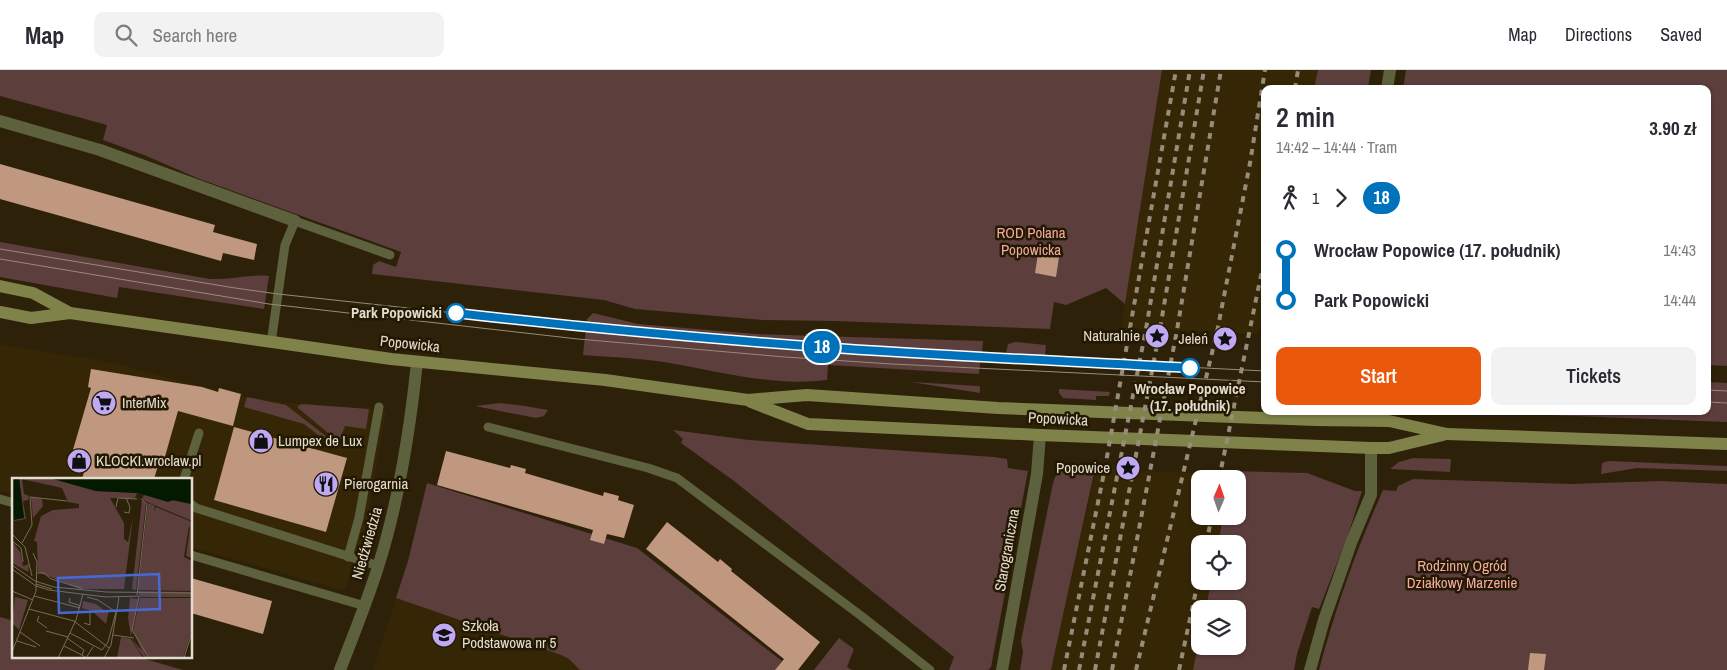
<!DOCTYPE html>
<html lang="en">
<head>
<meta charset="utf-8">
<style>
	:root { --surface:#fff; --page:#f2f2f3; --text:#2b2b33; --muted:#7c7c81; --line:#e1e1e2; --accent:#ea580c }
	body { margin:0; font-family:"Archivo Narrow",sans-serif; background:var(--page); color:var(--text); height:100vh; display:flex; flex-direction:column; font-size:19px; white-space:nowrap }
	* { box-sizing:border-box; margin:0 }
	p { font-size:16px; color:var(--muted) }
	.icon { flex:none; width:28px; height:28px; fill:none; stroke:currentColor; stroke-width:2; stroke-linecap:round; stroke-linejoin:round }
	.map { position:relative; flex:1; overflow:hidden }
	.side { position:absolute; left:1261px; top:15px; width:450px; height:330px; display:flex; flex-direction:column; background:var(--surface); border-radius:10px; box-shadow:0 1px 4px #0004 }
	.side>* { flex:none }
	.badge { padding:0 10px; border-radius:16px; font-size:18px; line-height:32px }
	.needle { width:32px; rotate:2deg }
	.fabs { position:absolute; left:1191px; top:400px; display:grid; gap:10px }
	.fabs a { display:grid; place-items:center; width:55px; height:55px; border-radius:10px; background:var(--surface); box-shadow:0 1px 4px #0004; font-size:25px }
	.map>.badge { position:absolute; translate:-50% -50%; box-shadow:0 0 0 2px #fff }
	.legs { display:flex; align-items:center; gap:8px; height:55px; padding:0 15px; font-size:16px }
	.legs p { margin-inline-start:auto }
	.head { display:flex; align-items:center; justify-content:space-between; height:85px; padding:0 15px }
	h1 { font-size:28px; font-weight:600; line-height:38px }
	.button { display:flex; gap:10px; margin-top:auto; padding:10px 15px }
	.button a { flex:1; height:58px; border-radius:10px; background:var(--accent); color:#fff; font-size:20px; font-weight:600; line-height:58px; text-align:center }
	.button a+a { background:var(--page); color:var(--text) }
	ul { padding:0 15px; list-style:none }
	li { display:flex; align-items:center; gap:18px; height:50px; font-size:19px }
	li i { display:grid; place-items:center; width:8px; height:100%; margin:0 6px; background:currentColor }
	li i::after { content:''; width:12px; height:12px; margin:-6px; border:4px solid; border-radius:50%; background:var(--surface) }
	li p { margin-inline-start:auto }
	li:first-child i { background:linear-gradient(#0000 50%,currentColor 0) }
	li:last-child i { background:linear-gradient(currentColor 50%,#0000 0) }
	header { display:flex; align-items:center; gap:30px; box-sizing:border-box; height:70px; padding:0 25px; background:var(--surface); border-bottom:1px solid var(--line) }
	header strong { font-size:24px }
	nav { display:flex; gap:28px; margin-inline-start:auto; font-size:18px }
	.search { width:350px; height:45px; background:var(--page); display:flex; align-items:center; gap:12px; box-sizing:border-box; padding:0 18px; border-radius:10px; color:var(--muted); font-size:19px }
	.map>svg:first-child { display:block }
	.built { fill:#352605 }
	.green { fill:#5c3e3c }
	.building { fill:#bf987f }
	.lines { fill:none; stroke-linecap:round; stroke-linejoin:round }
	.lane { stroke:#5e613d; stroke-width:9 }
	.street { stroke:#5e613d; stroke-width:12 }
	.secondary { stroke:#7f8349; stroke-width:12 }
	.tram { stroke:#968c7a; stroke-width:1 }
	.rail { stroke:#968c7a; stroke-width:4; stroke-dasharray:6 6; stroke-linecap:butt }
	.line-1-casing { stroke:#fff; stroke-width:11 }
	.line-1 { stroke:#0072bc; stroke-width:8 }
	.stop-1-dot { fill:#fff; stroke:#0072bc; stroke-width:2.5 }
	.labels { text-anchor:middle; stroke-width:5; stroke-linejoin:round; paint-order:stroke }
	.park-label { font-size:15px; fill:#f3a9a2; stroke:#231802 }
	.stop-label { font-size:15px; font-weight:bold; fill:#e4dcce; stroke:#231802; text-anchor:end }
	.poi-label { font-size:15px; fill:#e4dcce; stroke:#231802; text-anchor:start }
	.street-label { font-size:15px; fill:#e4dcce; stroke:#231802 }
	.inset-road { fill:none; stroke:#766c58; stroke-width:1 }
	.view { fill:#456ad6; fill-opacity:0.15; stroke:#456ad6; stroke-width:2.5 }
	.inset-edge { fill:none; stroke:#e4dcce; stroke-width:2.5 }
</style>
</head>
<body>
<header>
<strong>Map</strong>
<div class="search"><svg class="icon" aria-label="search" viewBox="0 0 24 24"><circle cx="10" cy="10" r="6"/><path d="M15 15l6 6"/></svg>Search here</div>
<nav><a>Map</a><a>Directions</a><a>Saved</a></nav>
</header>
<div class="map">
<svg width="1727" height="600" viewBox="0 0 1727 600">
	<rect width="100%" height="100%" fill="#2d2109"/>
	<g class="built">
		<path d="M1162 0H1318L1314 19H1265V239H1263L1259 264 1121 258Z"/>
		<path d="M0 274 115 293 188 313 247 327 279 332 329 337 355 338 386 342 362 476 344 521 191 477V409H14V425L0 421Z"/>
		<path d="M1096 398 1230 405 1229 409H1200V446H1223L1218 474H1200V511H1211L1206 539H1200V566L1193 600H1051Z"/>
		<path d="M396 528 561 585 569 589 580 600H373Z"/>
	</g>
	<g class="green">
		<path d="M0 0H1162L1125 234 1106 218 1066 235 1054 232 1050 259 835 251 763 250 635 239 604 230 372 204 373 195 379 191 396 197 401 182 197 108 144 85 103 70 107 55 0 26Z"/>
		<path d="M1318 0H1371L1368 19H1314Z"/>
		<path d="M1406 0H1727V296L1708 295V19H1403Z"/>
		<path d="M0 172 210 209C230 210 249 204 269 206L264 239 119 217 117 228 0 207Z"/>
		<path d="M593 243 638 254 756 264 983 271 982 282H981L979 304 828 295 827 310C772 317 718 301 664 292 637 288 610 287 583 285L587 249Z"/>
		<path d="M1015 272 1046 275 1045 286 1006 283 1008 274Z"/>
		<path d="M911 312 979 316 980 317V323Z"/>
		<path d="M1708 312 1727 313V352L1448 341H1708Z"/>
		<path d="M1059 319 1110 322 1109 326H1096V330L1063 328 1059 323Z"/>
		<path d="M247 327 286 335 331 370 332 376 304 354 244 337Z"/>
		<path d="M499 333 525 336 548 340 544 346 536 348 475 336Z"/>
		<path d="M302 334 369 339 366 359 345 356 339 372 298 338V336Z"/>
		<path d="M673 360 749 370 994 387 1007 389 1008 398 1028 401 991 597 988 600H949L954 587 734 411 681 373 683 369Z"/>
		<path d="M1413 388 1451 389 1450 402 1390 399 1399 392Z"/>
		<path d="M1609 391 1727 396V401L1637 398 1601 404 1602 393Z"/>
		<path d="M1074 393 1096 394 1051 600H1020L1023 582 1021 571 1053 413C1057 401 1061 396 1074 393Z"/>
		<path d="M1231 401 1307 403 1355 421H1362L1348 465 1319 539 1312 537 1297 584 1294 600H1193L1200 566V576H1238V539H1206L1211 511H1238V474H1218L1223 446H1238V409H1229Z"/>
		<path d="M1413 409 1571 414 1660 411 1727 414V600H1319C1335 540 1355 483 1380 427L1383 420 1396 421 1398 416Z"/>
		<path d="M427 413 637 478 782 591 776 599 777 600H580L569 589 561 585 396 528 408 491Z"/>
		<path d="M0 547 14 551V586H135L183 600H0Z"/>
		<path d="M839 568 854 579 847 597 852 600H814Z"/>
	</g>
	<g class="building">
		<path d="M0 94 215 155 213 162 257 174 254 190 223 183 221 191 0 129Z"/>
		<path d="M1038 184 1059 187 1056 207 1035 203Z"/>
		<path d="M91 299 202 317 218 322 219 318 241 324 233 356 178 341 164 390 160 389 154 409H82L86 395 70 390 91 318 88 317Z"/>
		<path d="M234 357 347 388 326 462 214 430Z"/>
		<path d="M446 381 510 398 511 395 526 399 525 403 603 426 604 422 619 426 618 430 634 435 624 468 607 464 604 474 590 470 593 460 437 415Z"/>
		<path d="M667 452 718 492 720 489 732 499 731 501 820 572 798 600H775L784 589 646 479Z"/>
		<path d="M191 508 272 531 263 564 191 543Z"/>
		<path d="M1530 583 1546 584 1544 600H1528Z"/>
	</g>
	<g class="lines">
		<g class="lane">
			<path d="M271 273 285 175 295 151 390 185"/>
			<path d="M488 357 648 398 677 408 860 545 930 600"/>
			<path d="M184 409 199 363"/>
			<path d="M0 429 14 433"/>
			<path d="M191 434 196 438 379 496"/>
			<path d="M191 485 365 536"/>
			<path d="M348 487 359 448 379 337"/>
		</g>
		<g class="street">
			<path d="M1387 19 1390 0"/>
			<path d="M0 51 100 80 295 151"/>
			<path d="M340 600C353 566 367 532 378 497 399 431 410 360 417 292"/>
			<path d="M1002 600 1037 404 1040 365"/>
			<path d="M1310 600 1324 550 1351 473 1371 425V378"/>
		</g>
		<g class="secondary">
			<path d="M0 216 33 223 70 243"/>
			<path d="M0 242 31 248 70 243 391 289 605 310 748 330 807 325 998 338 1315 350 1389 351 1447 364 1727 374"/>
			<path d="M751 332 808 354 1040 365 1371 378H1389L1443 365"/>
		</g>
		<g class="tram">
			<path d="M0 179 235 218 278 224 566 255 743 271 923 284 1265 301"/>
			<path d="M0 189 269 234 578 269 785 287 892 294 1265 312"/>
			<path d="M1708 320 1727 321"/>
			<path d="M1708 332 1727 333"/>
		</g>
		<g class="rail">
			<path d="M1295 19 1298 0"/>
			<path d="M1219 409 1265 186"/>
			<path d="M1206 474 1212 446"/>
			<path d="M1064 600 1105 398 1176 0"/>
			<path d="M1079 600 1146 259 1190 0"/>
			<path d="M1095 600 1160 259 1204 0"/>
			<path d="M1112 600 1177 260 1221 0"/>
			<path d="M1136 600 1217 262 1250 93 1265 0"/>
			<path d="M1179 600 1200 502"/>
		</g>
	</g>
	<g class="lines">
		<defs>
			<path id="line-1" d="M456 243C577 257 698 268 820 277 943 286 1066 291 1190 298"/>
		</defs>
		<use href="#line-1" class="line-1-casing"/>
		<use href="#line-1" class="line-1"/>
	</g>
	<defs>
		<symbol id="sight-disc" viewBox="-11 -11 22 22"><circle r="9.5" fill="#bfa9f4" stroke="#231802"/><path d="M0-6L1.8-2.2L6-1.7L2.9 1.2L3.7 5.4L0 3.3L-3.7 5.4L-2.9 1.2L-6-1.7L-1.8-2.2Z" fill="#111"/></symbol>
		<symbol id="supermarket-disc" viewBox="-11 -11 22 22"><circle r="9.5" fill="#bfa9f4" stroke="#231802"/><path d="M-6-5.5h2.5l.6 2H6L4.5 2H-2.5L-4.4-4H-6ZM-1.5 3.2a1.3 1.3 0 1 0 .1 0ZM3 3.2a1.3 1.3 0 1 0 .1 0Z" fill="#111"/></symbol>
		<symbol id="shop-disc" viewBox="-11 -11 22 22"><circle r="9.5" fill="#bfa9f4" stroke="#231802"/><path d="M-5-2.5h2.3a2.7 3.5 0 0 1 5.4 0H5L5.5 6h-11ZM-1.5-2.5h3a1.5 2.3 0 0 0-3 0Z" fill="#111"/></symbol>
		<symbol id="restaurant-disc" viewBox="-11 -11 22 22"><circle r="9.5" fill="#bfa9f4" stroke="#231802"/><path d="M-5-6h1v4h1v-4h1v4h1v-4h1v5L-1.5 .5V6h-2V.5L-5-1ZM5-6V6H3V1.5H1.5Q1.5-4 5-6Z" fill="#111"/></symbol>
		<symbol id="school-disc" viewBox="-11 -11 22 22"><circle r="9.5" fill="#bfa9f4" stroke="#231802"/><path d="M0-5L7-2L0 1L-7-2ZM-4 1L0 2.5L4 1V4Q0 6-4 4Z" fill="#111"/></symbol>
	</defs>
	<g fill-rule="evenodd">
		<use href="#sight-disc" x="1143" y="252" width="28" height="28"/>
		<use href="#sight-disc" x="1211" y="255" width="28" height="28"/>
		<use href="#supermarket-disc" x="90" y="319" width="28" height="28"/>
		<use href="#shop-disc" x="247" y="357" width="28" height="28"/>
		<use href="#shop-disc" x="65" y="377" width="28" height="28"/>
		<use href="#sight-disc" x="1114" y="384" width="28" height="28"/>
		<use href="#restaurant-disc" x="312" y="400" width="28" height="28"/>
		<use href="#school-disc" x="430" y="551" width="28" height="28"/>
	</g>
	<g class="stop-1-dot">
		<circle cx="456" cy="243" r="9"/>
		<circle cx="1190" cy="298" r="9"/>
	</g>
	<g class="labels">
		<g class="park-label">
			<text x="1031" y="168">ROD Polana<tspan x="1031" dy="17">Popowicka</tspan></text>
			<text x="1462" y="501">Rodzinny Ogród<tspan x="1462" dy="17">Działkowy Marzenie</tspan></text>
		</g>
		<g class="stop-label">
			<text x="442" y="248">Park Popowicki</text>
			<text x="1190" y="324" text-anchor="middle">Wrocław Popowice<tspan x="1190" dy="17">(17. południk)</tspan></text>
		</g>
		<g class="poi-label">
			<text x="1140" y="271" text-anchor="end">Naturalnie</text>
			<text x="1208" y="274" text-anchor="end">Jeleń</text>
			<text x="122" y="338">InterMix</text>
			<text x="278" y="376">Lumpex de Lux</text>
			<text x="96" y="396">KLOCKI.wroclaw.pl</text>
			<text x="1110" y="403" text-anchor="end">Popowice</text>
			<text x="344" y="419">Pierogarnia</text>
			<text x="462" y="561">Szkoła<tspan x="462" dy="17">Podstawowa nr 5</tspan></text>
		</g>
		<g class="street-label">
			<text transform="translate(410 274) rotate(6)" y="5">Popowicka</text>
			<text transform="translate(1058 349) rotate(3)" y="5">Popowicka</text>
			<text transform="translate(367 473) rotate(-74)" y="5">Niedźwiedzia</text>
			<text transform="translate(1007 480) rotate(-80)" y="5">Starograniczna</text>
		</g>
	</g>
	<g transform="translate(12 408)">
		<rect width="180" height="180" fill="#2d2109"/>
		<path d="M7 0H38L84 13 125 15 123 20H98L112 45V76V61L116 64 121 39 112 111H68L26 94 25 64 22 63 29 38 41 32 67 30V26L56 24 50 10 10 1 12 16 17 18 16 22 11 23 14 41 2 43 0 30 2 41 12 40ZM132 17 180 26V43L135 24 130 21ZM19 19 30 21 31 28 21 40ZM130 22 134 25 124 112 120 111ZM136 25 143 28 142 34 144 29 180 44V80L174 78 178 50 177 48 172 79 180 83V113L126 112ZM0 63 8 74 11 88 17 86 16 94 0 85ZM126 113 180 114V117H127ZM3 119 16 122 7 152 0 145ZM118 120 126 121 119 159 116 140ZM128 120H180V151L171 180H138L131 174 136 180H133L127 173 120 161 130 173 121 152ZM71 123 84 126 93 133 97 132 94 146 80 133 70 130ZM109 159 119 161 131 180H105Z" fill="#5c3e3c"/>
		<path d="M0 0H7L12 40 2 42ZM38 0H180V26L161 22 156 24 126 15 84 13Z" fill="#031a01"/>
		<path class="inset-road" d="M104 29 106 20 125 21M112 34 117 35 118 29 114 20M0 56 13 69 20 98M0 63 9 70 11 84M10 65 20 47 18 19 55 23M0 87 23 103 42 109 94 114 180 115M0 91 24 108 37 112 94 119 131 118M25 95H32L39 101 69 110M24 106 40 111M0 113 21 122M125 117 135 26 129 21M22 118 68 130M131 118H180M75 119 86 122 104 134M127 119 120 152 137 180M58 120 57 124 69 128M17 131 62 143 97 170M27 138 25 143 35 150M72 145 78 147V135M34 153 56 159M8 154 28 168M58 155 90 172 96 164 104 134M101 157 122 160M5 163 24 169M52 168 70 177 72 172 55 160M0 174 24 113 25 84 21 75M70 177 74 180 81 169M46 180 64 142 71 116M92 180 99 167 107 119M172 180 180 154"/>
		<path class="view" d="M147 96 148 131 47 135 46 100Z"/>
		<rect width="180" height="180" class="inset-edge"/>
	</g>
</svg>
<div class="fabs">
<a><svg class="needle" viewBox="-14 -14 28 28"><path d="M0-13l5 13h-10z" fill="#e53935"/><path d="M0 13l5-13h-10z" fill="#7c7c81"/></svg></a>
<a><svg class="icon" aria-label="locate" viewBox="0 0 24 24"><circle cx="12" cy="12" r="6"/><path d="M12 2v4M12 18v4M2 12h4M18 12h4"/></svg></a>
<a><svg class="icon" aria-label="layers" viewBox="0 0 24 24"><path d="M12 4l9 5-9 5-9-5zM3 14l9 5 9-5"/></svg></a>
</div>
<b class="badge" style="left:822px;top:277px;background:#0072bc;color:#fff">18</b>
<section class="side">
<div class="head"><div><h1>2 min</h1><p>14:42 – 14:44 · Tram</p></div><b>3.90 zł</b></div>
<div class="legs"><svg class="icon" aria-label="walk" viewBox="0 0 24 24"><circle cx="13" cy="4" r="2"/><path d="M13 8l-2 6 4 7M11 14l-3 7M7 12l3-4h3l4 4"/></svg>1<svg class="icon" aria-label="forward" viewBox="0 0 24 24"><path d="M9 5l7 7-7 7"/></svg><b class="badge" style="background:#0072bc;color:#fff">18</b></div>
<ul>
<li><i style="color:#0072bc"></i><b>Wrocław Popowice (17. południk)</b><p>14:43</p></li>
<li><i style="color:#0072bc"></i><b>Park Popowicki</b><p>14:44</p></li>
</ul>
<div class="button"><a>Start</a><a>Tickets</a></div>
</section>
</div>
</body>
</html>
